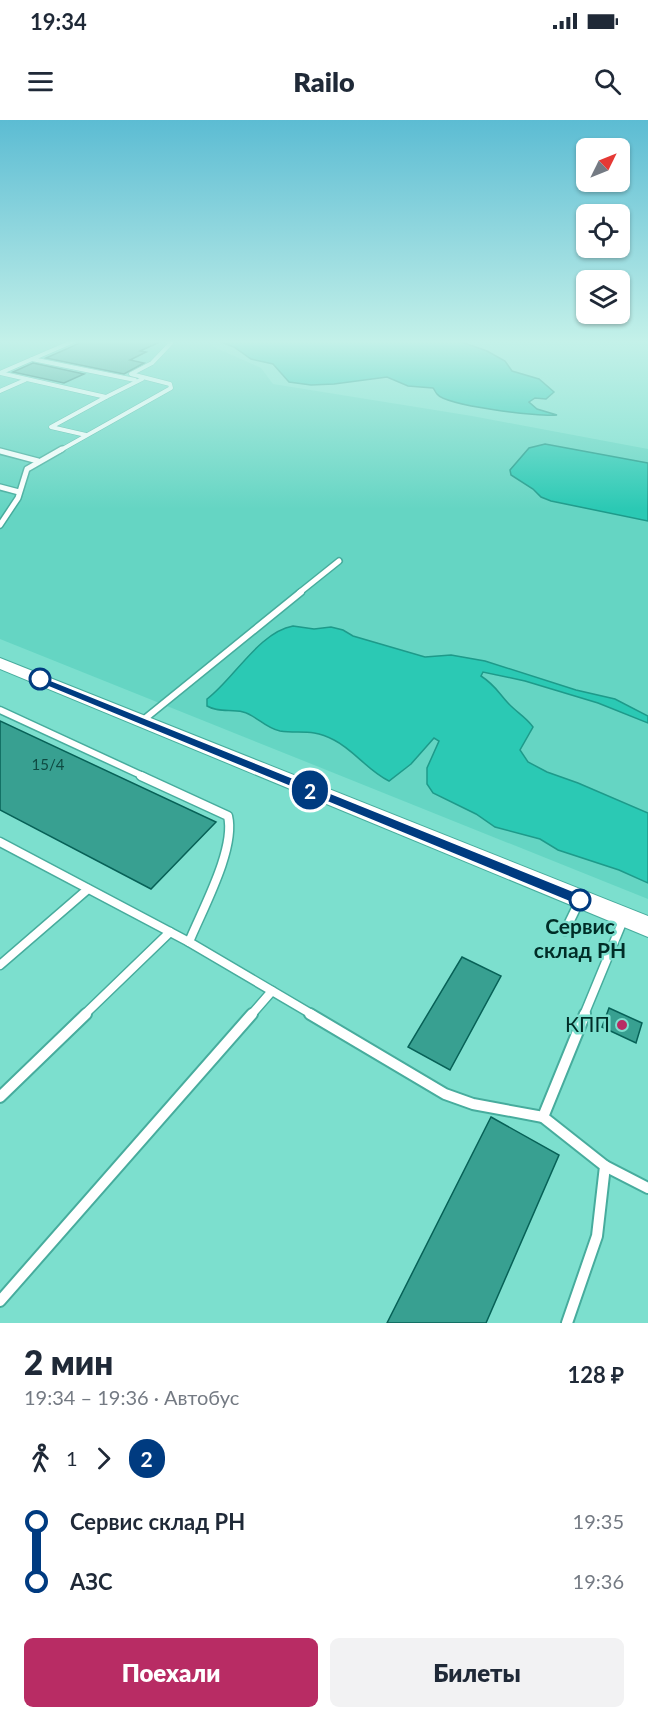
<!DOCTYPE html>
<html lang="ru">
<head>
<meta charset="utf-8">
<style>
	:root { --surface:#fff; --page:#f2f2f3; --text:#1f2937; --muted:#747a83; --accent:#b82c64 }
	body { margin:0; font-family:Lato,sans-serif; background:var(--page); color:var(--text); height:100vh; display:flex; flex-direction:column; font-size:22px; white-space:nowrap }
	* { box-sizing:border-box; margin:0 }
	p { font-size:20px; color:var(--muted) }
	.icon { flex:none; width:33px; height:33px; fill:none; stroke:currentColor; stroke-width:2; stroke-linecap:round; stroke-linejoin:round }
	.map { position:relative; height:1203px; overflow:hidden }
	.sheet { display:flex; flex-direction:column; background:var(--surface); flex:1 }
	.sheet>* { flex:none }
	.badge { padding:0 12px; border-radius:20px; font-size:21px; line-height:39px }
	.needle { width:39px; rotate:47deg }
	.buttons { position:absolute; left:576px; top:18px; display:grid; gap:12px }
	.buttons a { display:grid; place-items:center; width:54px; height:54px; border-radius:9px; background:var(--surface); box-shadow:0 2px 4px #0004; font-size:30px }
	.map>.badge { position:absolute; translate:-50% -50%; box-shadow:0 0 0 3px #fff }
	.legs { display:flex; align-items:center; gap:9px; height:66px; padding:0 24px; font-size:20px }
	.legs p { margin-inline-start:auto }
	.headline { display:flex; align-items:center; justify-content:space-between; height:102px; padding:0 24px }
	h1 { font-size:33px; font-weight:800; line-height:45px }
	.action { display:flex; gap:12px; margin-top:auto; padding:12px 24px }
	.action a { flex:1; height:69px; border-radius:9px; background:var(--accent); color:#fff; font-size:24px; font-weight:800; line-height:69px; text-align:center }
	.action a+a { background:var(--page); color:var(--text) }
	ul { padding:0 24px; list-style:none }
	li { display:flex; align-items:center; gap:21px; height:60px; font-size:22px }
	li i { display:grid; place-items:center; width:9px; height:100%; margin:0 8px; background:currentColor }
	li i::after { content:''; width:15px; height:15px; margin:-8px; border:4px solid; border-radius:50%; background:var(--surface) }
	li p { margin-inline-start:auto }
	li:first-child i { background:linear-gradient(#0000 50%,currentColor 0) }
	li:last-child i { background:linear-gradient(currentColor 50%,#0000 0) }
	.status { display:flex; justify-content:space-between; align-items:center; height:42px; padding:0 30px; background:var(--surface); direction:ltr }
	.status svg { height:16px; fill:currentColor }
	header { display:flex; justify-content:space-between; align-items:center; height:78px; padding:0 24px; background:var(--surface); font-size:27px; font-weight:800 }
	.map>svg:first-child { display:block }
	.built { fill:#65d5c3 }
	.water { fill:#2bc9b4; stroke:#1e9a8a; stroke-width:1.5 }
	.building { fill:#38a091; stroke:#076157; stroke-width:1.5 }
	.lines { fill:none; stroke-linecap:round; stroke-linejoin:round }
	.lane-far4-casing { stroke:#47ac9d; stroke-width:5 }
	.lane-far3-casing { stroke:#47ac9d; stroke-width:8 }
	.lane-far2-casing { stroke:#47ac9d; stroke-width:9 }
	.lane-far1-casing { stroke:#47ac9d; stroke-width:11 }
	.lane-casing { stroke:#47ac9d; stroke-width:14 }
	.secondary-casing { stroke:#47ac9d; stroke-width:2 }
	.lane-far4 { stroke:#fff; stroke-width:4 }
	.lane-far3 { stroke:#fff; stroke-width:5 }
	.lane-far2 { stroke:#fff; stroke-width:6 }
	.lane-far1 { stroke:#fff; stroke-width:8 }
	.lane { stroke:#fff; stroke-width:10 }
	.secondary { fill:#fff; fill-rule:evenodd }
	.line-1 { fill:#003b80; stroke:#fff; stroke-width:1.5 }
	.stop-1-dot { fill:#fff; stroke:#003b80; stroke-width:3 }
	.poi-dot { fill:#b82c64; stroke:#7cdfce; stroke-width:2 }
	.labels { text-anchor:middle; stroke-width:5; stroke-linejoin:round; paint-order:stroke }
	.number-label { font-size:15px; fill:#0e4a42 }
	.near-stop-label { font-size:21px; font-weight:bold; fill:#002d27; stroke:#7cdfce }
	.near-poi-label { font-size:21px; fill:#002d27; stroke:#7cdfce; text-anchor:end }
</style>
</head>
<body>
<div class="status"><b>19:34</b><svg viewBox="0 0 49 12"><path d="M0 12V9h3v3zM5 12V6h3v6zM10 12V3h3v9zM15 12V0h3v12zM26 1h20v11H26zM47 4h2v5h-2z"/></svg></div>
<header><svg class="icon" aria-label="menu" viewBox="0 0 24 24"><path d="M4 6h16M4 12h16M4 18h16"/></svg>Railo<svg class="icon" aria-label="search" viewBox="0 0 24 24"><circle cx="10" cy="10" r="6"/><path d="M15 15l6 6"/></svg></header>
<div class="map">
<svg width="648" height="1203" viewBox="0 0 648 1203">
	<rect width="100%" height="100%" fill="#7cdfce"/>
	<path class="built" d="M0 220H209L214 227 261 248 273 264 472 296 648 329V779L0 519Z"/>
	<g class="water">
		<path d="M215 220H456L487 231 505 241 512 251 539 259 554 272 546 279 535 278 529 282 537 289 557 295C540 297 446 286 437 274 435 272 435 270 433 268L408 266 387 257 334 264 311 265 289 262 273 244 251 239 234 227Z"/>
		<path d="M545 324 648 343V401L551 381 541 377 533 369 511 355 510 350 529 328Z"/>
		<path d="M293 506 314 509 331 507 343 510 353 516 425 537 451 535 485 541 576 570 615 579 648 596V603L598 583 525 561 483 552 481 556C495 565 498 572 508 583 516 592 526 597 533 607L520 630 528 642 547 652 578 663 648 693V763L619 750 558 730 540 719 495 707 476 694 433 673 427 664V648L439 621 434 618 411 644 389 661C368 651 354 630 334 620 311 608 300 614 280 611 265 608 256 595 243 592 230 589 219 593 207 586V579C233 560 259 512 293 506Z"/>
	</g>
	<g class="building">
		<path d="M80 220H162V221L140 231 146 232 130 240 144 243 124 254 46 238 78 224Z"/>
		<path d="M33 243 84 254 64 263 13 252Z"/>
		<path d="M0 601 216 702 151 769 0 690Z"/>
		<path d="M462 837 501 856 450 950 408 927Z"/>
		<path d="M609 888 642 903 636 923 602 907Z"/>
		<path d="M491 997 559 1035 486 1203H387Z"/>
	</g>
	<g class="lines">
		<defs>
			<g id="lane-far4">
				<path d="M32 239 135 260"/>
				<path d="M0 253 106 277 142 259"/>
				<path d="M0 253 76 220"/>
				<path d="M0 271 25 260"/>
				<path d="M86 315 51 307 106 277"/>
				<path d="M59 331 171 268 170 264 131 254 152 243 172 222 166 220"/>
			</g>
			<g id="lane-far3">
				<path d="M0 331 38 341"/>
				<path d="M0 367 19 372"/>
				<path d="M0 405 18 378 27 349 62 329"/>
				<path d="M299 473 339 441"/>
			</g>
			<g id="lane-far2">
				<path d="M0 590 145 657"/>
				<path d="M142 601 301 472"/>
			</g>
			<g id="lane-far1">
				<path d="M141 656 228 696C236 729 202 790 189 822"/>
				<path d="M0 722 189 822 313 895"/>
				<path d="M565 811 580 780"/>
				<path d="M0 845 88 769"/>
				<path d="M84 895 170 812"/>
				<path d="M251 895 272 871"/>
				<path d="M584 895 624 798"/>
			</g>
			<g id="lane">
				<path d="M310 894 445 974 473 984 543 997 585 894"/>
				<path d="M0 977 86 894"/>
				<path d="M543 997 605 1046 597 1116 567 1203"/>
				<path d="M605 1046 648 1068"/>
				<path d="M0 1181 252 894"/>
			</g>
			<path id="secondary" d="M0 538 648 796V817L0 549Z"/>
		</defs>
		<use href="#lane-far4" class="lane-far4-casing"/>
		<use href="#lane-far3" class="lane-far3-casing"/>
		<use href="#lane-far2" class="lane-far2-casing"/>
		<use href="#lane-far1" class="lane-far1-casing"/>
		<use href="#lane" class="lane-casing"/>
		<use href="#secondary" class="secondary-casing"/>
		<use href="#lane-far4" class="lane-far4"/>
		<use href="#lane-far3" class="lane-far3"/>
		<use href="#lane-far2" class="lane-far2"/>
		<use href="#lane-far1" class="lane-far1"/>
		<use href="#lane" class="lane"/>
		<use href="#secondary" class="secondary"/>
	</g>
	<linearGradient id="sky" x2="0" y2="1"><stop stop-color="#5cbcd3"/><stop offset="0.57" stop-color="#c4f1e9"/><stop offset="1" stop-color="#c4f1e9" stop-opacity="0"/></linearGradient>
	<rect width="648" height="389" fill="url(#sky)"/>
	<path class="line-1" d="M40 556 585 776 588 780 585 784H575L37 562 35 559Z"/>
	<g class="stop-1-dot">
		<circle cx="40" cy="559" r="10"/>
		<circle cx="580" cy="780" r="10"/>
	</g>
	<circle class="poi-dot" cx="622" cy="905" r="6"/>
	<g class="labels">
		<g class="number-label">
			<text x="48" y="650">15/4</text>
		</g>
		<g class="near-stop-label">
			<text x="580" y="814">Сервис<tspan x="580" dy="24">склад РН</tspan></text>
		</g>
		<g class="near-poi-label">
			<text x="610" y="912">КПП</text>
		</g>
	</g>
</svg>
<div class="buttons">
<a><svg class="needle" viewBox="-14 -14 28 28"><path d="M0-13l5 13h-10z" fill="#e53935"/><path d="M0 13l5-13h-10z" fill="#747a83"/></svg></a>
<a><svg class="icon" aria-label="locate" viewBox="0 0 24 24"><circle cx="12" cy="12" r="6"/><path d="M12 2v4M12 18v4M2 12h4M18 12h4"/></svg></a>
<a><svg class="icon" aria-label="layers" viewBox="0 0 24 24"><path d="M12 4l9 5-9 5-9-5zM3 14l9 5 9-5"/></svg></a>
</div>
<b class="badge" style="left:310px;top:670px;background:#003b80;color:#fff">2</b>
</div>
<section class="sheet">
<div class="headline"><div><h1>2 мин</h1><p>19:34 – 19:36 · Автобус</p></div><b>128 ₽</b></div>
<div class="legs"><svg class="icon" aria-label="walk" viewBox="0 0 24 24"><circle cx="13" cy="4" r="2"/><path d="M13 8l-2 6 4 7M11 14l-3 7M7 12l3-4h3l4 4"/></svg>1<svg class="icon" aria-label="forward" viewBox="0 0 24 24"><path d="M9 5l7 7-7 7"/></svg><b class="badge" style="background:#003b80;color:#fff">2</b></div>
<ul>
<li><i style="color:#003b80"></i><b>Сервис склад РН</b><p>19:35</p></li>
<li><i style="color:#003b80"></i><b>АЗС</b><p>19:36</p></li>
</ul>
<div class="action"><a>Поехали</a><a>Билеты</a></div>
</section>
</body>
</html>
